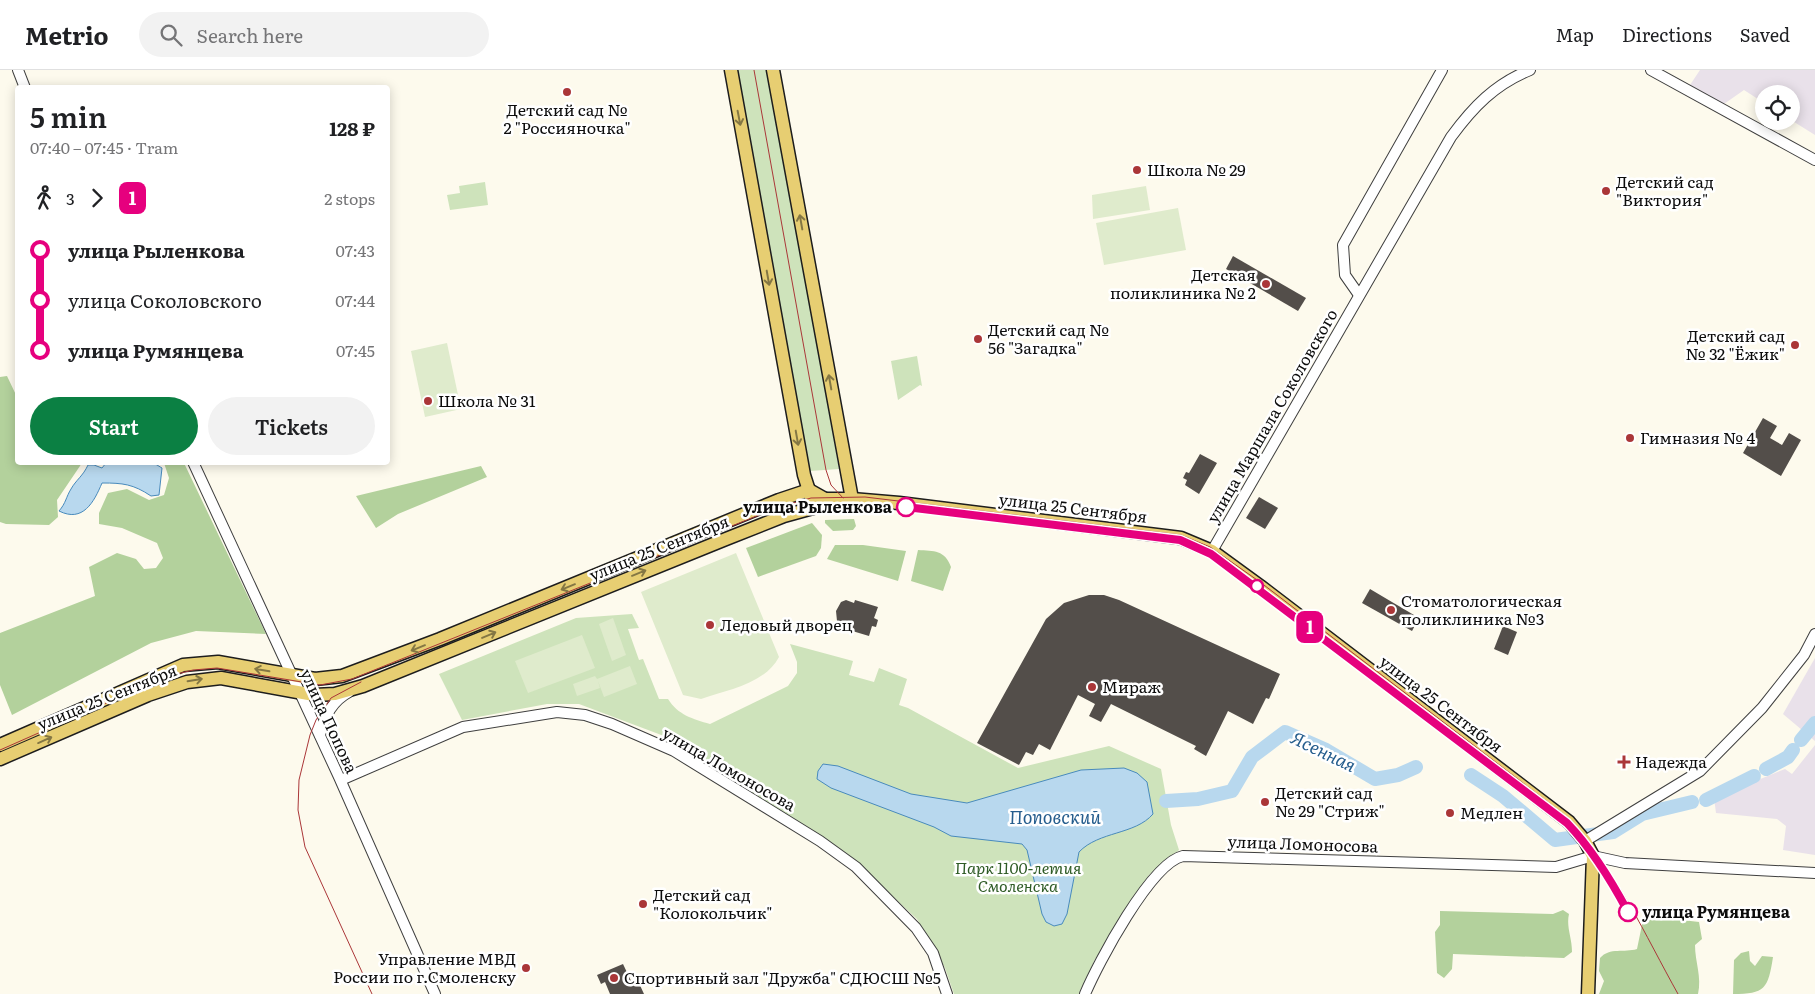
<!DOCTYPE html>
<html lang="en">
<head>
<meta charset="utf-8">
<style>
	:root { --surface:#fff; --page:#f2f2f2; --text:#202124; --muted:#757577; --line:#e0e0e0; --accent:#0b8043 }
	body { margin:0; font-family:Literata,serif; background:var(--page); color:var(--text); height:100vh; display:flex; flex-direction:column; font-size:19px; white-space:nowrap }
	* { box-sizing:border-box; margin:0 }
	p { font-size:16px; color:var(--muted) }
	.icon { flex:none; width:28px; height:28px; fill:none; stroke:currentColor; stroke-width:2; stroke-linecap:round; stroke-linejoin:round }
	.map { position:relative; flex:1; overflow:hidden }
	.panel { position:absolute; left:15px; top:15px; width:375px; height:380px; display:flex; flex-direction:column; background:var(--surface); border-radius:5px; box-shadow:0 2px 12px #0003 }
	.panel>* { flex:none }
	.badge { padding:0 10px; border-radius:8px; font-size:18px; line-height:32px }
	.fabs { position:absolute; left:1755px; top:15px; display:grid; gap:10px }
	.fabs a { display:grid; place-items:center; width:45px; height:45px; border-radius:50%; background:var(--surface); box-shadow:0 2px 12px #0003; font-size:25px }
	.map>.badge { position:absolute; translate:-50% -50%; box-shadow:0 0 0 2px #fff }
	.legs { display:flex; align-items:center; gap:8px; height:55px; padding:0 15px; font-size:16px }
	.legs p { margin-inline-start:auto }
	.overview { display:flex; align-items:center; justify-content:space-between; height:85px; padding:0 15px }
	h1 { font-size:28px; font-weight:600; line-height:38px }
	.button { display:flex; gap:10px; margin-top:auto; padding:10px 15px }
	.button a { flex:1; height:58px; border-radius:30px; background:var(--accent); color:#fff; font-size:20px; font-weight:600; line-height:58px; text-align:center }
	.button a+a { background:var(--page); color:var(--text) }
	ul { padding:0 15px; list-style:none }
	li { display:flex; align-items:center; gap:18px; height:50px; font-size:19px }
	li i { display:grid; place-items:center; width:8px; height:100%; margin:0 6px; background:currentColor }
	li i::after { content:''; width:12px; height:12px; margin:-6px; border:4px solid; border-radius:50%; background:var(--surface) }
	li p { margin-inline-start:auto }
	li:first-child i { background:linear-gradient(#0000 50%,currentColor 0) }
	li:last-child i { background:linear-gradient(currentColor 50%,#0000 0) }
	header { display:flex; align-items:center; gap:30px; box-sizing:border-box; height:70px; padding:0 25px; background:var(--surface); border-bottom:1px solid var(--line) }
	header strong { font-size:24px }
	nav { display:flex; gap:28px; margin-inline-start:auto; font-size:18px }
	.search { width:350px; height:45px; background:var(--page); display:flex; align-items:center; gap:12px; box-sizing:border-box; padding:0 18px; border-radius:28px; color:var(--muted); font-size:19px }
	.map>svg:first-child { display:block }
	.industrial { fill:#e9e1ea }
	.green { fill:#cee3bb }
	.forest { fill:#b3d19c }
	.pitch { fill:#dfebcc }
	.water { fill:#b8d8ee; stroke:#488abc }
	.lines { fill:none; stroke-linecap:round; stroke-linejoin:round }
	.river { stroke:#b8d8ee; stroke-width:14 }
	.building { fill:#534e4a }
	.minor-casing { stroke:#3f3f3f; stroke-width:12 }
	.major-casing { stroke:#1d1d1d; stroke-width:15 }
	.minor { stroke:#fff; stroke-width:10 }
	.major { stroke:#e7ce72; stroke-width:12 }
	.tram { stroke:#aa3638; stroke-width:1 }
	.oneway { stroke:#847744 }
	.line-1-casing { stroke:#fff; stroke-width:11 }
	.line-1 { stroke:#e6007e; stroke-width:8 }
	.poi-dot { fill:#aa3638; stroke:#fff; stroke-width:2 }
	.stop-1-dot { fill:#fff; stroke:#e6007e; stroke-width:2.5 }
	.labels { text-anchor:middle; stroke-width:5; stroke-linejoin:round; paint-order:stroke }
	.poi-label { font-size:16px; fill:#0c0c0c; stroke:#fff; text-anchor:start }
	.street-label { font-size:16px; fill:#0c0c0c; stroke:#fff }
	.stop-label { font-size:16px; font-weight:bold; fill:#0c0c0c; stroke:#fff; text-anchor:end }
	.park-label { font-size:16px; font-style:italic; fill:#2e5b25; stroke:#fff }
	.water-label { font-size:18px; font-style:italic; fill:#255d8d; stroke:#fff }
</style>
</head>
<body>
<header>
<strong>Metrio</strong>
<div class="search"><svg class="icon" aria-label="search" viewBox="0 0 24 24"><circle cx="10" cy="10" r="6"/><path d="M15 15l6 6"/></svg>Search here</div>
<nav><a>Map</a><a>Directions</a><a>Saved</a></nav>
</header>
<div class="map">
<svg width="1815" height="924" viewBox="0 0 1815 924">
	<rect width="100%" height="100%" fill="#fdfaed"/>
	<g class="industrial">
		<path d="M1700 0H1815V65L1791 50V24H1764V33L1744 20 1724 34 1690 15Z"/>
		<path d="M1815 588V671L1783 644Z"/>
		<path d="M1815 675V785L1783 780 1786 756 1777 749 1716 743 1714 728 1785 699 1792 704Z"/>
	</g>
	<g class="green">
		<path d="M736 0H768L839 399 810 401Z"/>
		<path d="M485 112 488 135 450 140 447 125 460 123 459 116Z"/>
		<path d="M917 286 922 316 920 315 898 330 891 291Z"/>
		<path d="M632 544 639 558 628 559 639 590 643 589 659 629H668C678 645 693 649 710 654L788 616 797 603V592L790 574 853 591 849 605 874 612 879 598 907 609 899 635 908 638 1018 698 1109 676 1161 699 1171 755 1179 780 1149 805 1094 891 1082 924H954L945 898 917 849 860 796 683 675 664 666 579 634H547L462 650 439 604 576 548Z"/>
	</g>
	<g class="forest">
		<path d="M7 306 17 327 18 392 82 393 57 430 58 447 49 455 6 454 0 452V307Z"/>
		<path d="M164 393H184L266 564 196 561 151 573 12 645 0 615V563L95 526 89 497 117 483 136 489 144 499 156 498 163 488 157 473 122 458 99 454V443L108 423 127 419 149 430 164 425 169 408Z"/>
		<path d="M481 396 487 407 398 444 376 458 356 426Z"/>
		<path d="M854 449 856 456 853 460 833 461 825 453V450Z"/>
		<path d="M812 453 822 465 821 478 816 486 758 507 746 478Z"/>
		<path d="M835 475H863L906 481 898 511 827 489Z"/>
		<path d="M918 480C934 481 945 480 951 497L943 521 911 511Z"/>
		<path d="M1563 840 1569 844C1566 857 1572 867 1572 882L1564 888 1453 884 1452 899 1444 908 1437 903 1435 862 1440 855V841L1553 844Z"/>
		<path d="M1648 846 1699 852 1702 869 1695 875C1695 892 1702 907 1698 924H1599L1604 911 1599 901 1600 888C1610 877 1624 883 1637 879L1643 850Z"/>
		<path d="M1749 881 1750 891 1755 896 1762 886 1773 887C1768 919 1765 924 1733 924L1734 890 1741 883Z"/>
	</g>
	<g class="pitch">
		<path d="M1146 116 1150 140 1093 149 1092 125Z"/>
		<path d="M1178 138 1186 180 1104 195 1096 153Z"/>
		<path d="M447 273 461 339 425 347 411 281Z"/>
		<path d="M736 483 779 587C765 614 727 620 701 629L683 625 641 522Z"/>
		<path d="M613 548 626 585 612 591 599 554Z"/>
		<path d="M582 565 595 598 528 623 515 591Z"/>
		<path d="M630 596 637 614 604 627 598 611 600 618 577 626 573 614 595 606 597 609Z"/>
	</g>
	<g class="water">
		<path d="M152 392 162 398 159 425 151 426C133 414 123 413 102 413 94 432 83 453 59 441 66 433 66 427 71 419 76 410 83 406 88 395H94L102 398 106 393Z"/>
		<path d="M823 694 838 696 911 724 967 733 1081 700 1124 698 1137 703 1147 712 1153 744C1135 765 1099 761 1079 782L1067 844 1062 854 1054 856 1046 852 1042 844 1027 780 1022 774 951 766 934 757 831 718 817 709 818 701Z"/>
	</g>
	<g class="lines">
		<g class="river">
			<path d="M1801 670 1815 653"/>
			<path d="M1766 699 1788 687 1793 680"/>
			<path d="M1471 705 1503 726 1555 770 1613 762 1642 744 1692 732"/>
			<path d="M1706 730 1754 706"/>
			<path d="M1166 731 1198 729 1232 721 1252 687 1285 662 1326 680 1375 709 1398 705 1416 697"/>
		</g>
	</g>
	<g class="building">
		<path d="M1233 186 1306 228 1298 241 1226 199Z"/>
		<path d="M1763 348 1777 356 1770 368 1782 375 1789 363 1801 370 1781 406 1743 383Z"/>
		<path d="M1200 384 1217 393 1199 424 1185 415 1187 410 1183 408 1186 402 1189 403Z"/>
		<path d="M1259 427 1278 438 1265 459 1246 448Z"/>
		<path d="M1370 519 1419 548 1412 561 1362 533Z"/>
		<path d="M1089 525H1104L1119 530 1280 604 1269 629 1266 628 1253 654 1228 641 1206 686 1194 679 1196 676 1111 634 1101 652 1089 646 1095 634 1078 625 1050 680 1039 674 1033 685 1026 682 1019 695 977 673 1046 549 1064 533Z"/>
		<path d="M846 530 854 533 855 530 878 537 874 548 878 550 876 557 872 556 869 566 849 560 837 551 836 541 841 532Z"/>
		<path d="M1503 556 1517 562 1508 585 1494 579Z"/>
		<path d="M623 894 632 913 638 911 644 924H610L605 912 601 914 597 905Z"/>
	</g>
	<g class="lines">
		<defs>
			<g id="minor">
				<path d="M18 0 25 18"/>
				<path d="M1651 0 1815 90"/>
				<path d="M1359 225 1345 205 1343 175 1442 0"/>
				<path d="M193 392 339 707 435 924"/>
				<path d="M1212 481 1451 67C1473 37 1495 14 1530 0"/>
				<path d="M320 665C324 646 332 631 349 622"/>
				<path d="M341 710 463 657 557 642 585 645 612 654 674 681 820 771 856 797 916 858 933 883 947 924"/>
				<path d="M1585 771 1700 701 1762 638 1804 585 1815 564"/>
				<path d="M1085 924C1098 893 1151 793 1183 786L1556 797 1593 786 1625 793 1815 803"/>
			</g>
			<g id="major">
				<path d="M731 0 804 405 811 427"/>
				<path d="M773 0 852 429"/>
				<path d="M0 675 183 595 218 592 315 609 342 606 440 569 779 430 809 420 825 429"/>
				<path d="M0 689 148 625 187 612 221 608 314 625 335 624 363 616 726 469 784 446 813 438 825 429H852L899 433 1181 468 1212 481 1260 516 1569 752 1585 771 1593 786 1588 924"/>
			</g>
		</defs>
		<use href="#minor" class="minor-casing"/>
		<use href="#major" class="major-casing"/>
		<use href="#minor" class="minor"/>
		<use href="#major" class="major"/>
		<g class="tram">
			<path d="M754 0 826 400 831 415 843 428"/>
			<path d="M361 612 331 628 316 650 310 665 299 710 298 740 305 777 372 924"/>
			<path d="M0 680 138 619 173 605 193 600 217 598 320 615 352 609 779 437 811 428 865 427 1181 465 1210 477 1260 512 1570 749C1616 800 1645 865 1678 924"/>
		</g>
	</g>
	<defs><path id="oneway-shaft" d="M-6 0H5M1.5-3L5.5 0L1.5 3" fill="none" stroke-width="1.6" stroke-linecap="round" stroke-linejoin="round" transform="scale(1.25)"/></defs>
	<g class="oneway">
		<use href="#oneway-shaft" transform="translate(739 48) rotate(79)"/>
		<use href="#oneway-shaft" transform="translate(801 152) rotate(-100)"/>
		<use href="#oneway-shaft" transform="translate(768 208) rotate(80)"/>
		<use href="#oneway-shaft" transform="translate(830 312) rotate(-100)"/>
		<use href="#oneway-shaft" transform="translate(797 368) rotate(80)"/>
		<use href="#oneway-shaft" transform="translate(639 503) rotate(-22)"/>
		<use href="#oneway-shaft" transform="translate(568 517) rotate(158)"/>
		<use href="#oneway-shaft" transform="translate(489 565) rotate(-23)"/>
		<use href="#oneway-shaft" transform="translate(418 578) rotate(158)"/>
		<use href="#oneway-shaft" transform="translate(262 600) rotate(-170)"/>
		<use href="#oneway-shaft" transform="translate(195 610) rotate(-9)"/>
		<use href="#oneway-shaft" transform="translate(45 670) rotate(-24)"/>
	</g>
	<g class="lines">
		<defs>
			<path id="line-1" d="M906 437 1180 470 1211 484 1567 753C1592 779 1611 810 1628 842"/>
		</defs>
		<use href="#line-1" class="line-1-casing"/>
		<use href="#line-1" class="line-1"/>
	</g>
	<g class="poi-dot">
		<circle cx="567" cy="22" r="5"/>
		<circle cx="1137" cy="100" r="5"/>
		<circle cx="1606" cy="121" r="5"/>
		<circle cx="1266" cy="214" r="5"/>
		<circle cx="978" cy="269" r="5"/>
		<circle cx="1795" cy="275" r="5"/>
		<circle cx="428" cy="331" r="5"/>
		<circle cx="1630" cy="368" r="5"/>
		<circle cx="1391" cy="540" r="5"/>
		<circle cx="710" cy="555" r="5"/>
		<circle cx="1092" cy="617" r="5"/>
		<path d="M1621.5 684.5h5v5h5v5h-5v5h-5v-5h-5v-5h5z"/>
		<circle cx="1265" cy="732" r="5"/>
		<circle cx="1450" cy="743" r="5"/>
		<circle cx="643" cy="834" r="5"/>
		<circle cx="526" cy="898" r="5"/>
		<circle cx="614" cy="908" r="5"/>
	</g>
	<g class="stop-1-dot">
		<circle cx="906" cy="437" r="9"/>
		<circle cx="1257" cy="516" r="6"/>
		<circle cx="1628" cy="842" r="9"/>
	</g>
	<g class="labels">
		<g class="poi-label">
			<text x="567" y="46" text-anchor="middle">Детский сад №<tspan x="567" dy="18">2 "Россияночка"</tspan></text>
			<text x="1147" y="106">Школа № 29</text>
			<text x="1616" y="118">Детский сад<tspan x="1616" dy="18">"Виктория"</tspan></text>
			<text x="1256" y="211" text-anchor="end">Детская<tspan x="1256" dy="18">поликлиника № 2</tspan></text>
			<text x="988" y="266">Детский сад №<tspan x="988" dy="18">56 "Загадка"</tspan></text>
			<text x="1785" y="272" text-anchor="end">Детский сад<tspan x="1785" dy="18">№ 32 "Ёжик"</tspan></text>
			<text x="438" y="337">Школа № 31</text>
			<text x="1640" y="374">Гимназия № 4</text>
			<text x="1401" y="537">Стоматологическая<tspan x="1401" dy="18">поликлиника №3</tspan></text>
			<text x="720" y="561">Ледовый дворец</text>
			<text x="1102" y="623">Мираж</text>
			<text x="1635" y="698">Надежда</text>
			<text x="1275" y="729">Детский сад<tspan x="1275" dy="18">№ 29 "Стриж"</tspan></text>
			<text x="1460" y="749">Медлен</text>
			<text x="653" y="831">Детский сад<tspan x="653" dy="18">"Колокольчик"</tspan></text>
			<text x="516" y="895" text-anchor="end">Управление МВД<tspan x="516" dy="18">России по г.Смоленску</tspan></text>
			<text x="624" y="914">Спортивный зал "Дружба" СДЮСШ №5</text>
		</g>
		<g class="street-label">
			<text transform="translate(1272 346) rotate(-60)" y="6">улица Маршала Соколовского</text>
			<text transform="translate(1073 438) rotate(7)" y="6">улица 25 Сентября</text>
			<text transform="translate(659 478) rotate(-22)" y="6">улица 25 Сентября</text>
			<text transform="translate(107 627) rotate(-22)" y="6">улица 25 Сентября</text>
			<text transform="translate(1441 634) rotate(37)" y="6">улица 25 Сентября</text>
			<text transform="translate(329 651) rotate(65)" y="6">улица Попова</text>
			<text transform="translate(729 699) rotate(30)" y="6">улица Ломоносова</text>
			<text transform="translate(1303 774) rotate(2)" y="6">улица Ломоносова</text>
		</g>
		<g class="stop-label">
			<text x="892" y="443">улица Рыленкова</text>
			<text x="1642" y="848" text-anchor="start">улица Румянцева</text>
		</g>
		<g class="park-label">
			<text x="1018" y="804">Парк 1100-летия<tspan x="1018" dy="18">Смоленска</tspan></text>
		</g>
		<g class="water-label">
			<text transform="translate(1323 682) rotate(26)" y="6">Ясенная</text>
			<text x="1055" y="754">Поповский</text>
		</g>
	</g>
</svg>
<div class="fabs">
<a><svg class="icon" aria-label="locate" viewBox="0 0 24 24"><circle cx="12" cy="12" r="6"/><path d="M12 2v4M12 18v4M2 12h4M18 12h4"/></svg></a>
</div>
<b class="badge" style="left:1310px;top:557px;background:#e6007e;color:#fff">1</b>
<section class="panel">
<div class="overview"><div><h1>5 min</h1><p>07:40 – 07:45 · Tram</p></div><b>128 ₽</b></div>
<div class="legs"><svg class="icon" aria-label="walk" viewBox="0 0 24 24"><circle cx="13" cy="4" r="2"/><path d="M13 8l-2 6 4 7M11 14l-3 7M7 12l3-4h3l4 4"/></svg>3<svg class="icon" aria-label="forward" viewBox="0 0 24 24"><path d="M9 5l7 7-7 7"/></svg><b class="badge" style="background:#e6007e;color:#fff">1</b><p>2 stops</p></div>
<ul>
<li><i style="color:#e6007e"></i><b>улица Рыленкова</b><p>07:43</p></li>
<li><i style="color:#e6007e"></i><span>улица Соколовского</span><p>07:44</p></li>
<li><i style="color:#e6007e"></i><b>улица Румянцева</b><p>07:45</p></li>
</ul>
<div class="button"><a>Start</a><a>Tickets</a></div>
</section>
</div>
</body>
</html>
